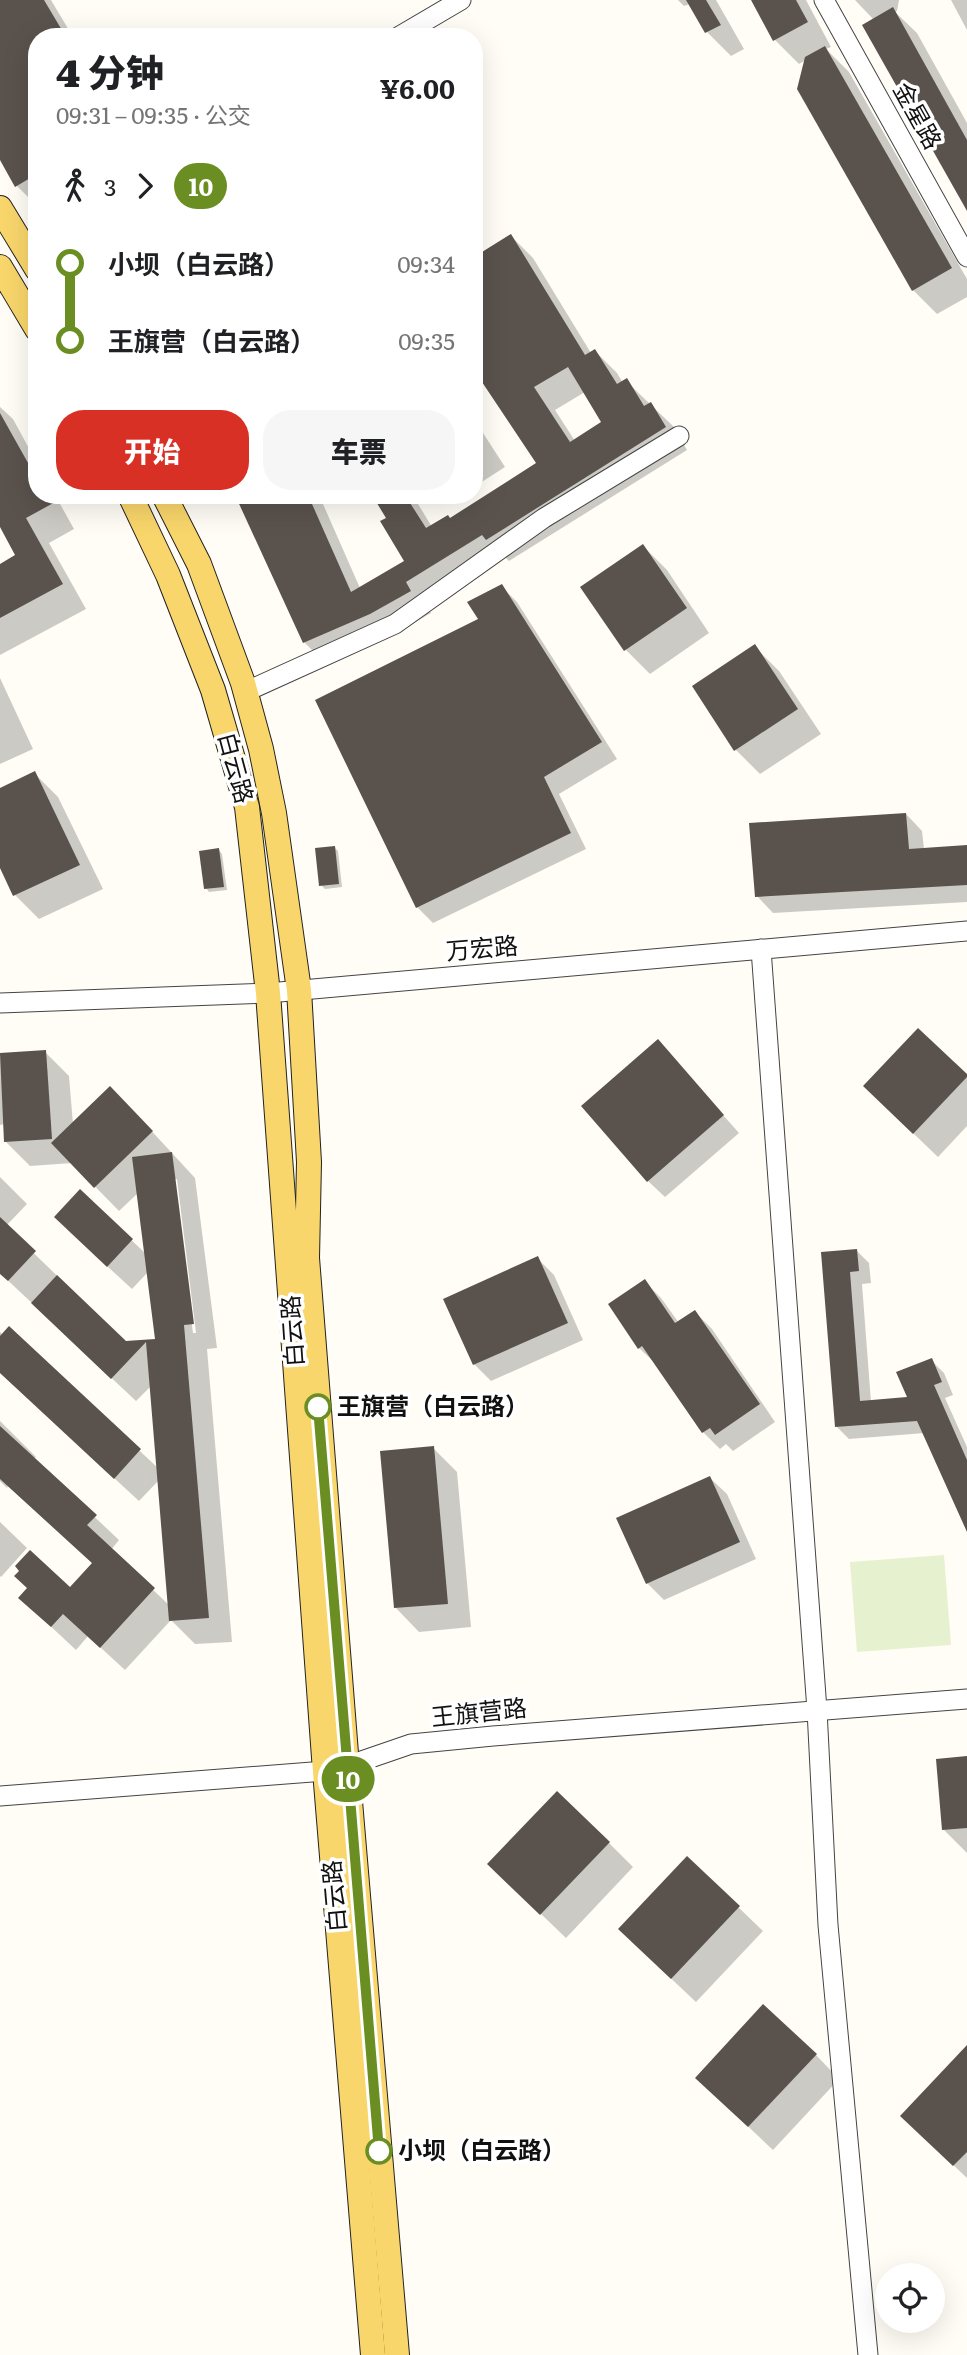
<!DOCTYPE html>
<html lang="zh">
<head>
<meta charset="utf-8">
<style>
	:root { --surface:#fff; --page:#f6f6f6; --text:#202124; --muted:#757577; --accent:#d93025 }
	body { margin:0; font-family:Literata,"Noto Sans SC",serif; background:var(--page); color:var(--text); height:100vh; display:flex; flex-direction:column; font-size:26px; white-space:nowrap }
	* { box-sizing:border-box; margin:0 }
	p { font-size:23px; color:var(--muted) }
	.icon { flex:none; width:38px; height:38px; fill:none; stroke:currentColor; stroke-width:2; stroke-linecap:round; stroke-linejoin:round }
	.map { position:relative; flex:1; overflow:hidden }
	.side { position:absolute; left:28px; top:28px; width:455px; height:476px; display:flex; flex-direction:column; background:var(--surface); border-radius:28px; box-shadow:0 7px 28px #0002 }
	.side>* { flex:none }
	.badge { padding:0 14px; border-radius:23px; font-size:24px; line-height:46px }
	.fabs { position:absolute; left:875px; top:2263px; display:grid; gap:14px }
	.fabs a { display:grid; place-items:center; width:70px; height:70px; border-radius:50%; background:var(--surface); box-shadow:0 7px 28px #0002; font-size:35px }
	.map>.badge { position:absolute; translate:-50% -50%; box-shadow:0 0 0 4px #fff }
	.legs { display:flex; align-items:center; gap:10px; height:77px; padding:0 28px; font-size:23px }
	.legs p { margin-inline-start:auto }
	.headline { display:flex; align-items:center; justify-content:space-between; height:119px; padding:0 28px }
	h1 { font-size:38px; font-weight:800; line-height:52px }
	.primary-button { display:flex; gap:14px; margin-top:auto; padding:14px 28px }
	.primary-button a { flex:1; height:80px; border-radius:28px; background:var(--accent); color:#fff; font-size:28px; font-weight:800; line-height:80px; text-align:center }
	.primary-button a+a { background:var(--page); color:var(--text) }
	ul { padding:0 28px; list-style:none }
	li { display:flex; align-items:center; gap:24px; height:77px; font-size:26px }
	li i { display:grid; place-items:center; width:10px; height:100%; margin:0 9px; background:currentColor }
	li i::after { content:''; width:18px; height:18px; margin:-9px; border:5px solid; border-radius:50%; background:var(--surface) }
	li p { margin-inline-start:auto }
	li:first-child i { background:linear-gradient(#0000 50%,currentColor 0) }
	li:last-child i { background:linear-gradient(currentColor 50%,#0000 0) }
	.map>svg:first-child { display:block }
	.pitch { fill:#e6f2cf }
	.shadow { fill:#0003; fill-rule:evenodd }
	.building { fill:#5a524d; fill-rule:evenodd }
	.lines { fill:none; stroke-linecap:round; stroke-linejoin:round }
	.minor-casing { stroke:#444; stroke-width:21 }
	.major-casing { stroke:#222; stroke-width:26 }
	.minor { stroke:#fff; stroke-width:19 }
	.major { stroke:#f9d66b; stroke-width:24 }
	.line-1-casing { stroke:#fff; stroke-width:16 }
	.line-1 { stroke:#6b8e23; stroke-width:10 }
	.stop-1-dot { fill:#fff; stroke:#6b8e23; stroke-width:3.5 }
	.labels { text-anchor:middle; stroke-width:7; stroke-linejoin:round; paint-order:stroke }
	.street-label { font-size:24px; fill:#111; stroke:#fff }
	.stop-label { font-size:24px; font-weight:bold; fill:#111; stroke:#fff; text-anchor:start }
</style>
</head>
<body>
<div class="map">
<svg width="967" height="2355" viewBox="0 0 967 2355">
	<rect width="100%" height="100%" fill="#fffdf5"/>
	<path class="pitch" d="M944 1555 951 1645 857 1652 850 1562Z"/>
	<g class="shadow">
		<path d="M0 0H51L73 37H37V206L17 186 0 157Z"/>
		<path d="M678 0H716L744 49 731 56 707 32 690 4 684 6Z"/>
		<path d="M753 0H806L831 47 826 49 849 72 967 279V297L937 314 913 290 806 60 799 64 775 40Z"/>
		<path d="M855 0H899L897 11 895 12 917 33 967 123V208L874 20Z"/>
		<path d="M951 0H967V30Z"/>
		<path d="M511 236 533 258 591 353 595 351 617 373 623 383 626 381 673 426 687 450 509 561 505 557 426 605 431 613 393 635 326 664 304 642 237 495H319L360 588 407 562 388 519 374 495H421L415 499 432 527 450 520 538 464ZM585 392 604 422 575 441 555 410Z"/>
		<path d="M0 407 13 419 37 463V495H55L74 529 49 543 86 609 0 655V565L18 556 0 524Z"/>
		<path d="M474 419 505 467 474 487Z"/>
		<path d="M643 546 667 570 709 633 650 674 626 650Z"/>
		<path d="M501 586 517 602 617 759 559 794 586 849 433 923 417 907 480 620Z"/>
		<path d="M755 647 779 671 821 734 760 774 736 750Z"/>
		<path d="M0 678 33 749 0 764Z"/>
		<path d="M34 773 58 797 103 889 39 919 15 895 0 864V790Z"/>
		<path d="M906 814 922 831 924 849 967 847V902L773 913 757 896Z"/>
		<path d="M334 847 338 851 342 887 325 889 321 885Z"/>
		<path d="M219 850 222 854 227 890 209 892 206 888Z"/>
		<path d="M658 1042 739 1133 665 1197 648 1181Z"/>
		<path d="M45 1052 69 1076 73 1124 134 1112 195 1178 217 1348 207 1349 232 1642 195 1644 171 1620 125 1670 88 1636 76 1650 45 1621 93 1564 8 1486 7 1488 0 1481V1421L36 1457 33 1459 119 1540 111 1550 169 1605 159 1480 139 1501 0 1373V1332L3 1335 9 1329 158 1468 151 1386 136 1401 0 1273V1177L27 1204 6 1226 126 1343 157 1341 148 1272 132 1289 80 1241V1191L146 1254 138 1193 119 1211 72 1163 30 1166 6 1142 5 1124 0 1125V1055ZM173 1179H177L196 1333H193Z"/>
		<path d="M967 1076V1126L938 1157 889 1110Z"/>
		<path d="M857 1251 869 1263 871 1283 862 1284 871 1402 909 1398 931 1360 944 1373 953 1395 945 1398 967 1447V1528L925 1433 849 1439 837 1427 823 1253Z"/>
		<path d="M537 1258 554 1275 583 1340 491 1381 474 1364Z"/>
		<path d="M644 1281 661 1298 679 1323 695 1312 712 1329 775 1422 733 1451 726 1444 720 1449 703 1432 656 1364 639 1348Z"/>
		<path d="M433 1448 457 1472 471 1627 419 1632 395 1607Z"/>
		<path d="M710 1478 727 1494 756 1559 664 1600 647 1583Z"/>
		<path d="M0 1522 27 1548 1 1577 0 1576Z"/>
		<path d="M967 1758V1853L944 1830Z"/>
		<path d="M609 1843 633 1867 566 1938 514 1888Z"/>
		<path d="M687 1858 763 1931 696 2002 644 1953Z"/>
		<path d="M967 2047V2178L927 2140Z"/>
		<path d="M816 2055 839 2079 773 2150 721 2101Z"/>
	</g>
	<g class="building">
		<path d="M0 0H44L66 37H37V174L15 187 0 160Z"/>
		<path d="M686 0H706L721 25 705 33Z"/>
		<path d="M751 0H796L808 22 773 41Z"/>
		<path d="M893 7 967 140V211L862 25Z"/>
		<path d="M825 46 952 268 912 291 797 89 805 57Z"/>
		<path d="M511 234 585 355 595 349 617 384 627 378 644 406 651 402 666 427 486 540 482 535 406 582 411 591 370 614 303 643 235 495H308L351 592 404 561 380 521 386 518 372 495H405L426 528 448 515 450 518 536 463 474 370V257ZM568 367 601 422 570 442 534 387Z"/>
		<path d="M0 413 37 479V495H68L26 518 63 584 0 618V564L15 555 0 527Z"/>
		<path d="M643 544 687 608 624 651 580 587Z"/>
		<path d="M502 584 602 742 544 777 571 833 416 908 315 700 478 619 467 602Z"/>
		<path d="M755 644 798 709 734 751 692 686Z"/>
		<path d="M35 771 80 865 13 896 0 868V788Z"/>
		<path d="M906 813 909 849 967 845V885L755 897 749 823Z"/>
		<path d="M335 846 339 884 319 886 315 848Z"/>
		<path d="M219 848 224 887 204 889 199 851Z"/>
		<path d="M918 1028 967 1074V1077L913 1134 863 1086Z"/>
		<path d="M658 1039 724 1115 647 1182 581 1106Z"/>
		<path d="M46 1050 52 1139 4 1142 0 1053Z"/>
		<path d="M110 1086 153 1131 94 1188 51 1143Z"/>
		<path d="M172 1152 194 1324 184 1325 209 1618 169 1621 146 1342 111 1379 31 1303 57 1275 126 1341 155 1339 132 1157Z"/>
		<path d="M80 1189 133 1239 107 1267 54 1217Z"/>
		<path d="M0 1217 36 1251 8 1281 0 1274Z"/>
		<path d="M857 1249 859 1271 850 1272 860 1401 907 1397 896 1372 932 1358 942 1382 934 1385 967 1460V1532L917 1421 835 1427 821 1252Z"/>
		<path d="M538 1256 568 1323 473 1365 443 1299Z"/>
		<path d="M645 1279 675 1323 695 1310 760 1404 715 1435 710 1428 702 1433 642 1346 638 1349 608 1304Z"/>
		<path d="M9 1326 141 1449 114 1479 0 1373V1336Z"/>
		<path d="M0 1426 97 1515 87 1525 155 1588 100 1648 63 1614 51 1627 18 1598 27 1588 14 1576 19 1571 15 1566 30 1550 70 1587 92 1563 0 1479Z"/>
		<path d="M434 1446 448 1604 394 1608 380 1451Z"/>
		<path d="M710 1476 740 1542 646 1584 616 1518Z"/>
		<path d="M967 1756V1828L942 1830 936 1759Z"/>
		<path d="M557 1791 610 1842 540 1915 487 1864Z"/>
		<path d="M687 1856 740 1906 671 1979 618 1929Z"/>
		<path d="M763 2004 817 2054 748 2127 695 2078Z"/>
		<path d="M967 2045V2152L953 2166 900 2116Z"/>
	</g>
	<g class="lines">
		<defs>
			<g id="minor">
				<path d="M824 0 967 257"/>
				<path d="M398 37 461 0"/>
				<path d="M245 692 395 624 544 518 679 436"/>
				<path d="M761 949 817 1710 828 1925 868 2355"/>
				<path d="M0 1003 268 993 967 931"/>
				<path d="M0 1796 325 1771 347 1766 411 1744 493 1736 967 1699"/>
			</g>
			<g id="major">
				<path d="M0 208 37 269"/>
				<path d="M0 267 37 329"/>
				<path d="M130 495 168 575 213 690 247 807 268 993 325 1771 373 2355"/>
				<path d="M164 495 199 564 243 683 261 749 274 813 299 990 309 1162 307 1258 347 1766 397 2355"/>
			</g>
		</defs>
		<use href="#minor" class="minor-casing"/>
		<use href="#major" class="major-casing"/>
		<use href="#minor" class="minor"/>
		<use href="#major" class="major"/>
	</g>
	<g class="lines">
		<defs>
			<path id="line-1" d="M318 1407 379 2151"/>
		</defs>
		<use href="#line-1" class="line-1-casing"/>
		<use href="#line-1" class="line-1"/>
	</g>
	<g class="stop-1-dot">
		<circle cx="318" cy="1407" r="12"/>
		<circle cx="379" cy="2151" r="12"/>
	</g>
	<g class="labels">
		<g class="street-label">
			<text transform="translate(917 116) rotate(61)" y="8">金星路</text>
			<text transform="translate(235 768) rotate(75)" y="8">白云路</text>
			<text transform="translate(482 949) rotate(-5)" y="8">万宏路</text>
			<text transform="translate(293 1331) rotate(-94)" y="8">白云路</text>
			<text transform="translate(479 1713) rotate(-6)" y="8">王旗营路</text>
			<text transform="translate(335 1896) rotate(-95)" y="8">白云路</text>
		</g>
		<g class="stop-label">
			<text x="337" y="1415">王旗营（白云路）</text>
			<text x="398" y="2159">小坝（白云路）</text>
		</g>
	</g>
</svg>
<div class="fabs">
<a><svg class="icon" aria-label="locate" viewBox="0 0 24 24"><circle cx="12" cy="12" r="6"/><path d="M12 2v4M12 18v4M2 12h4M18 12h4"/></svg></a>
</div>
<b class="badge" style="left:348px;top:1779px;background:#6b8e23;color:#fff">10</b>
<section class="side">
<div class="headline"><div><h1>4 分钟</h1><p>09:31 – 09:35 · 公交</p></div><b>¥6.00</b></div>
<div class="legs"><svg class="icon" aria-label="walk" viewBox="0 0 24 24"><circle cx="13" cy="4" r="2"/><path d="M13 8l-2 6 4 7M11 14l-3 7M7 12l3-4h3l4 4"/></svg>3<svg class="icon" aria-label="forward" viewBox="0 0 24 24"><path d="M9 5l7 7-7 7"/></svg><b class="badge" style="background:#6b8e23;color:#fff">10</b></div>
<ul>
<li><i style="color:#6b8e23"></i><b>小坝（白云路）</b><p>09:34</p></li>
<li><i style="color:#6b8e23"></i><b>王旗营（白云路）</b><p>09:35</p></li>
</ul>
<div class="primary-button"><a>开始</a><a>车票</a></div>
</section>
</div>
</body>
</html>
